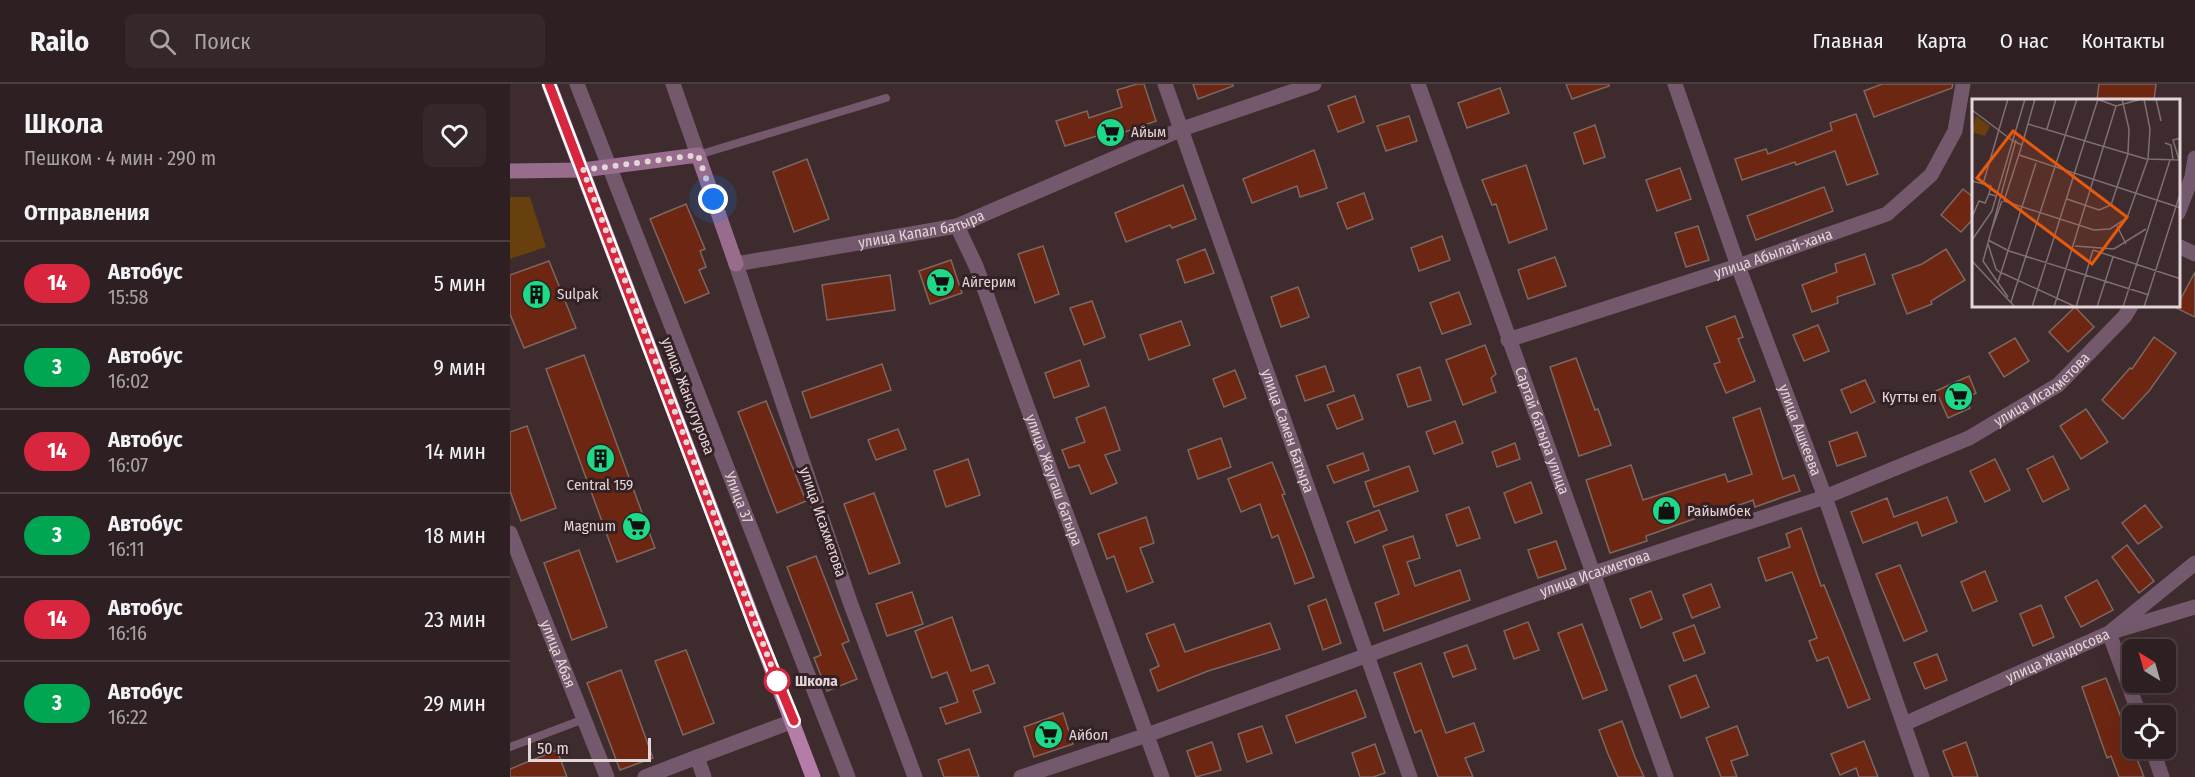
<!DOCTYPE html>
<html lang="ru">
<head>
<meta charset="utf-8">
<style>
	:root { --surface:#2e2022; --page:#36282a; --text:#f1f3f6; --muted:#a7a3a5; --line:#493e40 }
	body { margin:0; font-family:"Fira Sans Condensed",sans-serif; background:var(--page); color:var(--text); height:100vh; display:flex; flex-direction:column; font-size:22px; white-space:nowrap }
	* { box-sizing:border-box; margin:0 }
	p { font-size:20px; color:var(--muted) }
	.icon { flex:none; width:33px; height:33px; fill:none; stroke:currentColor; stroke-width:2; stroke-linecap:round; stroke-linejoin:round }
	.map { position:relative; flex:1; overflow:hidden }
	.sheet { display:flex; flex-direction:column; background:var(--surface); width:510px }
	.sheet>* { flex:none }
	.badge { padding:0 12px; border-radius:20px; font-size:21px; line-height:39px }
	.needle { width:39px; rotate:323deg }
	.fabs { position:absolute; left:1612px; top:555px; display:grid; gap:12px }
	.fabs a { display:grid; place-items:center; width:54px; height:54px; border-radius:9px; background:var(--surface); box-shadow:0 6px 24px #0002,0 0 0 2px var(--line); font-size:30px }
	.scale { position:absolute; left:18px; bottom:15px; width:123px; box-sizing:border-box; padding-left:6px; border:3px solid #e3d6d8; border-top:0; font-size:16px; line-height:21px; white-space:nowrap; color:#e3d6d8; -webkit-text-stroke:4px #342125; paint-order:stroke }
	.you { position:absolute; width:30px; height:30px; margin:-15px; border:4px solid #fff; border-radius:50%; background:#1a73e8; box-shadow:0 0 0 9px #1a73e833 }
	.map>.badge { position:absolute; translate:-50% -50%; box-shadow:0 0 0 3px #fff }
	h2 { padding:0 24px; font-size:22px; line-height:54px }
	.round { display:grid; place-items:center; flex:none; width:63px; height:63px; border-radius:9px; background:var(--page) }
	.headline { display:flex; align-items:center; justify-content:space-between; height:102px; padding:0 24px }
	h1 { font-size:28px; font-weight:600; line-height:45px }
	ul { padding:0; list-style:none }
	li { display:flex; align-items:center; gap:18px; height:84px; padding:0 24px; border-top:2px solid var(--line) }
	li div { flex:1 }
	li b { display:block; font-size:22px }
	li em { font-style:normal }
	li .badge { min-width:66px; font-weight:700; text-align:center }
	header { display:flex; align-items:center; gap:36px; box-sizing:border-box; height:84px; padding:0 30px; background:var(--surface); border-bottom:2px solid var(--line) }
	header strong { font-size:28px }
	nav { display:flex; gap:33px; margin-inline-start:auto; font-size:21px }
	.search { width:420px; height:54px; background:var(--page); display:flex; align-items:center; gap:15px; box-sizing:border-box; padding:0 21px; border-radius:9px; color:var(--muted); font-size:22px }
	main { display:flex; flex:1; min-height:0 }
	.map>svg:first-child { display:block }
	.green { fill:#68400e }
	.building { fill:#6d2612; stroke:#7d6761; stroke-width:1.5 }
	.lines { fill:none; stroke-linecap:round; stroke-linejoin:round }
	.lane { stroke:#74586c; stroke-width:8 }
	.street { stroke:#74586c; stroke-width:15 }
	.secondary { stroke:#986c8d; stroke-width:15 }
	.primary { stroke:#b57ca7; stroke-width:15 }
	.line-casing { stroke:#fff; stroke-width:14 }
	.line { stroke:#d7263d; stroke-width:9 }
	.walk { stroke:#e3d6d8; stroke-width:6; stroke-dasharray:0 10.8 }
	.stop-dot { fill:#fff; stroke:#d7263d; stroke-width:3 }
	.labels { text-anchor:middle; stroke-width:6; stroke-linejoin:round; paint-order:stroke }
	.poi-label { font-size:15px; fill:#e3d6d8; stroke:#342125; text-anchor:start }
	.street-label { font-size:15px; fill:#e3d6d8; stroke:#342125 }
	.stop-label { font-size:15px; font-weight:bold; fill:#e3d6d8; stroke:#342125; text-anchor:start }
	.inset-road { fill:none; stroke:#806f72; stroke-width:1.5 }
	.view { fill:#e8590c; fill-opacity:0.15; stroke:#e8590c; stroke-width:3 }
	.inset-edge { fill:none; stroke:#e3d6d8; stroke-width:3 }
</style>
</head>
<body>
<header>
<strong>Railo</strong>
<div class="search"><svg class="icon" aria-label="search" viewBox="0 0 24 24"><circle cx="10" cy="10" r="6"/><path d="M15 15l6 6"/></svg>Поиск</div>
<nav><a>Главная</a><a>Карта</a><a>О нас</a><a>Контакты</a></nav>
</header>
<main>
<section class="sheet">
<div class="headline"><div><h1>Школа</h1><p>Пешком · 4 мин · 290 m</p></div><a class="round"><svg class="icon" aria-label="heart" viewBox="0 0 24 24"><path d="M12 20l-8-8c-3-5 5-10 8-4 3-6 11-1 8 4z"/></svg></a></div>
<h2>Отправления</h2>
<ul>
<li><span class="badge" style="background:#d7263d;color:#fff">14</span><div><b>Автобус</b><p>15:58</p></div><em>5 мин</em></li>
<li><span class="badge" style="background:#00a651;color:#fff">3</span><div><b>Автобус</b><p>16:02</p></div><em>9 мин</em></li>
<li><span class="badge" style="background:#d7263d;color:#fff">14</span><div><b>Автобус</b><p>16:07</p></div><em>14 мин</em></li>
<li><span class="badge" style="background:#00a651;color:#fff">3</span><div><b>Автобус</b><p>16:11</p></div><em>18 мин</em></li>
<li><span class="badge" style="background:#d7263d;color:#fff">14</span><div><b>Автобус</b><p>16:16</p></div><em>23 мин</em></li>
<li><span class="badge" style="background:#00a651;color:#fff">3</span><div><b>Автобус</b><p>16:22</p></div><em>29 мин</em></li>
</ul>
</section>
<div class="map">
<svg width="1685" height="693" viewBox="0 0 1685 693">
	<rect width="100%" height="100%" fill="#3e2b2e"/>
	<path class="green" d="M0 113H20L36 163 0 175Z"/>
	<g class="building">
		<path d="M627 0H634L646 37 595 55 593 50 555 62 546 37 577 27 579 34 612 23 607 6Z"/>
		<path d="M683 0H723V2L688 15Z"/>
		<path d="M1056 0H1099V2L1062 15Z"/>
		<path d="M1372 0H1443L1442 4 1364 33 1354 7Z"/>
		<path d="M1589 0H1646L1644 16H1587Z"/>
		<path d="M990 4 999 29 957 44 948 19Z"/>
		<path d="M845 12 854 38 828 48 818 22Z"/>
		<path d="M1346 30 1368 90 1337 101 1325 67 1286 81 1285 78 1232 96 1225 75 1256 65 1258 70 1322 46 1320 39Z"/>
		<path d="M899 32 907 57 876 67 867 42Z"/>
		<path d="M1085 41 1095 73 1074 80 1064 49Z"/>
		<path d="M804 66 817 104 790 113 787 102 742 119 733 95Z"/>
		<path d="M297 75 319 135 284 148 263 88Z"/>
		<path d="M1016 81 1037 145 999 159 986 120 982 121 972 96Z"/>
		<path d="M1170 84 1181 115 1147 127 1136 96Z"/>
		<path d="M673 101 686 135 662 144 660 141 616 158 605 129Z"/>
		<path d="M1314 103 1323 127 1246 156 1237 132Z"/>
		<path d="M1453 105 1463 113V135L1451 148 1431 131Z"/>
		<path d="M854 109 863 135 837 145 827 119Z"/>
		<path d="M176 120 195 165 190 167 196 183 189 186 199 209 175 219 140 135Z"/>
		<path d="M1188 142 1199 176 1176 183 1165 149Z"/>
		<path d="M932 152 940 176 909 187 901 164Z"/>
		<path d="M533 162 549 210 525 219 508 170Z"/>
		<path d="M695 165 704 189 675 199 667 176Z"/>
		<path d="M1436 165 1455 196 1421 217 1422 220 1397 230 1382 191 1412 180Z"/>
		<path d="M1355 170 1365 200 1327 213 1328 219 1302 228 1292 201 1327 188 1325 180Z"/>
		<path d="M1045 173 1056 202 1018 215 1008 186Z"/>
		<path d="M441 176 452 209 420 220 409 187Z"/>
		<path d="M39 177 66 244 14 264 0 230V191Z"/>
		<path d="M1685 188V233L1666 224Z"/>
		<path d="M380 191 385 226 317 236 312 201Z"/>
		<path d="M788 203 799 233 771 243 761 213Z"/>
		<path d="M949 208 961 240 932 250 920 219Z"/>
		<path d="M582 217 595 253 574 261 560 224Z"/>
		<path d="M1565 223 1584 243 1558 268 1539 248Z"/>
		<path d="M1225 232 1233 253 1228 255 1245 297 1216 309 1204 280 1210 278 1196 243Z"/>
		<path d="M671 237 680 261 639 276 630 251Z"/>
		<path d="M1308 241 1319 267 1294 277 1283 251Z"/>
		<path d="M1644 253 1666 269 1639 307 1613 335 1592 316 1620 284 1622 285Z"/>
		<path d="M1505 254 1519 277 1494 293 1479 269Z"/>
		<path d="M975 261 986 290 981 294 986 308 953 321 936 276Z"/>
		<path d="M74 271 145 464 107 478 36 285Z"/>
		<path d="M1066 274 1085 326 1088 325 1101 361 1069 372 1040 283Z"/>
		<path d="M570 276 579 302 544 314 535 289Z"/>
		<path d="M372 280 381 306 301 334 292 308Z"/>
		<path d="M815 282 824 307 795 317 786 292Z"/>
		<path d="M910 283 921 316 898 323 887 291Z"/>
		<path d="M725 286 736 314 714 323 703 295Z"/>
		<path d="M1459 292 1466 309 1456 315 1460 324 1438 334 1426 307Z"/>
		<path d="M1355 296 1365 318 1341 329 1331 306Z"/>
		<path d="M844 311 853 335 827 345 817 321Z"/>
		<path d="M256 317 296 417 267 429 228 328Z"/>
		<path d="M595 323 610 366 595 371 607 399 581 410 569 381 559 384 552 366 575 358 566 334Z"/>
		<path d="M1250 324 1273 395 1284 391 1290 407 1245 423 1243 416 1199 432 1198 430 1136 452 1137 457 1100 469 1076 396 1121 381 1133 416 1215 390 1218 398 1242 390 1223 334Z"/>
		<path d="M1576 325 1598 358 1571 375 1550 342Z"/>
		<path d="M945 337 953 359 924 370 916 348Z"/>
		<path d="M17 342 46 424 11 437 0 407V348Z"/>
		<path d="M388 345 396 365 366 376 358 356Z"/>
		<path d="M1347 348 1356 372 1327 382 1319 358Z"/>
		<path d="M711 354 721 383 688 395 678 366Z"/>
		<path d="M1005 359 1010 375 987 383 982 368Z"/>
		<path d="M853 369 859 386 824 399 817 382Z"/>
		<path d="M1543 372 1559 405 1533 418 1517 385Z"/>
		<path d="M458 375 470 411 436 423 424 387Z"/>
		<path d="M1485 375 1500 406 1475 418 1460 387Z"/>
		<path d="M762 378 775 410 772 411 804 493 785 500 768 451 762 454 750 420 731 428 718 395Z"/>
		<path d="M899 382 908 407 864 423 855 398Z"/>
		<path d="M1021 398 1032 429 1005 439 994 409Z"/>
		<path d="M364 409 390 479 359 490 334 420Z"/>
		<path d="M1437 413 1447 438 1412 452 1407 438 1353 459 1341 428 1377 414 1384 433Z"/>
		<path d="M1635 421 1652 443 1628 460 1612 439Z"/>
		<path d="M959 423 970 454 947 462 936 431Z"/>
		<path d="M869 426 877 446 845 459 837 438Z"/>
		<path d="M636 433 644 459 630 464 643 498 617 508 604 472 597 475 588 450Z"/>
		<path d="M1291 444 1311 502 1314 501 1360 615 1338 624 1318 573 1307 577 1299 557 1307 554 1282 488 1256 497 1248 474 1280 463 1276 450Z"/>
		<path d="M903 452 910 474 897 478 905 502 950 486 960 516 874 547 865 519 889 510 873 462Z"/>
		<path d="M1046 457 1056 485 1028 494 1018 466Z"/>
		<path d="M1617 461 1644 497 1629 509 1602 473Z"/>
		<path d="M69 466 97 543 62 556 34 479Z"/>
		<path d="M306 472 339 557 332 560 347 595 317 607 304 574 311 571 277 483Z"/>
		<path d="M1390 481 1417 547 1394 557 1366 490Z"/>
		<path d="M1475 487 1487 517 1463 527 1451 498Z"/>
		<path d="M1587 496 1603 526 1571 543 1555 513Z"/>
		<path d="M1201 500 1210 523 1182 534 1173 511Z"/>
		<path d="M1141 507 1152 535 1131 544 1120 515Z"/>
		<path d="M402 508 413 540 377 552 366 520Z"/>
		<path d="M816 515 831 559 813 566 798 522Z"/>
		<path d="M1531 521 1544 553 1523 562 1510 530Z"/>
		<path d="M442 533 461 587 478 581 485 599 463 607 471 628 436 640 430 624 448 618 437 588 422 594 405 547Z"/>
		<path d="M1018 538 1029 566 1004 575 994 547Z"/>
		<path d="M760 539 770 565 698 587 648 607 640 586 649 582 636 550 664 540 675 568Z"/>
		<path d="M1072 540 1097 606 1073 615 1048 549Z"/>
		<path d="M1184 541 1195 569 1174 577 1163 549Z"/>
		<path d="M957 561 966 585 943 593 934 569Z"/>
		<path d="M176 566 204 639 173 651 145 577Z"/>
		<path d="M1427 570 1437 596 1415 605 1404 579Z"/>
		<path d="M911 579 936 649 964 639 974 667 955 674 963 693H928L911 646 905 649 884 589Z"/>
		<path d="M111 586 143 674 110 686 77 599Z"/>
		<path d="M1186 591 1199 623 1171 634 1159 602Z"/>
		<path d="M1596 594 1613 639 1634 693H1609L1601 672 1597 674 1572 603Z"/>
		<path d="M846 606 856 633 786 659 776 632Z"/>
		<path d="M553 629 563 660 524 673 514 643Z"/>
		<path d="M1112 637 1125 673 1134 693H1108L1098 670 1089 646Z"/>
		<path d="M752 642 762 669 737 678 728 650Z"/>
		<path d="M1227 642 1238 671 1221 677 1227 693H1211L1196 654Z"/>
		<path d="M1354 657 1368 693H1349L1346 684 1330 691 1321 670Z"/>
		<path d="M702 658 711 686 686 693 677 667Z"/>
		<path d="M1456 658 1463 678 1468 693H1443L1433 667Z"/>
		<path d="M865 660 875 689 863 693H850L842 669Z"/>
		<path d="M459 665 469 693H434L428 676Z"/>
		<path d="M47 666 57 693H0V685Z"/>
	</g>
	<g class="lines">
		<g class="lane">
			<path d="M188 71 376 14"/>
			<path d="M0 663 74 635"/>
		</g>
		<g class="street">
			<path id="s1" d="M67 0 338 693"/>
			<path d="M163 0 188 71"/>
			<path id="s2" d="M655 0 900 693"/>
			<path id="s3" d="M908 0 1156 693"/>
			<path id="s4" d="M1165 0 1228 182 1315 413 1412 693"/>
			<path d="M1668 129 1682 93 1685 74"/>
			<path id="s5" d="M447 142 466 182 652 693"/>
			<path d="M1668 162 1685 170"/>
			<path id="s6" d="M998 256 1228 182 1377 130 1421 91 1445 47 1453 0"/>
			<path id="s7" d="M0 449 97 693"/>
			<path d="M1608 546 1685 523"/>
			<path d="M1599 549 1630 632"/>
			<path id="s8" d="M1394 640 1599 549 1685 479"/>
			<path d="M1642 664 1652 693"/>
			<path d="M187 673 283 637"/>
			<path d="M135 693 187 673 194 693"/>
			<path id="s9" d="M405 693 340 518 226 180 447 142 672 45 804 0"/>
			<path id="s10" d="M511 693 637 651 1084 489 1315 413 1459 354 1548 301 1615 232 1621 222"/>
		</g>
		<path class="secondary" d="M0 87 73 86 188 71 226 180"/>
		<path class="primary" d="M39 0 303 693"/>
	</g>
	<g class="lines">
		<defs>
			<path id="line" d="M39 0 245 542 284 637"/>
		</defs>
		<use href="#line" class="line-casing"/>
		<use href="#line" class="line"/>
		<path class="walk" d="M203 115 188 71 73 86 268 599 267 597"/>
	</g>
	<defs>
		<symbol id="supermarket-disc" viewBox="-11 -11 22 22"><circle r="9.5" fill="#1dd988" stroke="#342125"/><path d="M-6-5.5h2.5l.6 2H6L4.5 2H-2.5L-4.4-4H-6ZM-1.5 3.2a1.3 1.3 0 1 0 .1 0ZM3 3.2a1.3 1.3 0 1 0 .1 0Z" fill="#111"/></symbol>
		<symbol id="building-disc" viewBox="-11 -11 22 22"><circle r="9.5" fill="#1dd988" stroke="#342125"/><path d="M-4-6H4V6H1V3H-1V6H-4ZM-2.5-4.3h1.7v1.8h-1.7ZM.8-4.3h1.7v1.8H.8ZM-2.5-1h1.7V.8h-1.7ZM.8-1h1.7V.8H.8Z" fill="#111"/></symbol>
		<symbol id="shop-disc" viewBox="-11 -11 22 22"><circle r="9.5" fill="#1dd988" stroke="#342125"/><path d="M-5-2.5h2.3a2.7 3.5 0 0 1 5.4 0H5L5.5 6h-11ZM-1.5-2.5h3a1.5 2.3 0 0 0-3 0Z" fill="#111"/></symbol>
	</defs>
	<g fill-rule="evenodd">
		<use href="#supermarket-disc" x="584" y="32" width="33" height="33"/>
		<use href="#supermarket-disc" x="414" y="182" width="33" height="33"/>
		<use href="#building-disc" x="10" y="194" width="33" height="33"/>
		<use href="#supermarket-disc" x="1432" y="296" width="33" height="33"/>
		<use href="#building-disc" x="74" y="358" width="33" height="33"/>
		<use href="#shop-disc" x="1140" y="410" width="33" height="33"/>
		<use href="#supermarket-disc" x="110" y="426" width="33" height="33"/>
		<use href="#supermarket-disc" x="522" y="634" width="33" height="33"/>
	</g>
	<circle class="stop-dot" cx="267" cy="597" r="12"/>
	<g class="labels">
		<g class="poi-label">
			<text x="621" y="53">Айым</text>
			<text x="452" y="203">Айгерим</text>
			<text x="47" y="215">Sulpak</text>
			<text x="1427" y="318" text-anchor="end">Кутты ел</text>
			<text x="90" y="406" text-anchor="middle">Central 159</text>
			<text x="1177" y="432">Райымбек</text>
			<text x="106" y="447" text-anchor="end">Magnum</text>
			<text x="559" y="656">Айбол</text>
		</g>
		<g class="street-label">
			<text dy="5" stroke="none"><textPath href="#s9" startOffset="732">улица Капал батыра</textPath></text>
			<text dy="5" stroke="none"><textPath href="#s6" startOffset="279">улица Абылай-хана</textPath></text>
			<text dy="5" stroke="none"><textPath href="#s10" startOffset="1095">улица Исахметова</textPath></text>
			<text transform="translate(178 312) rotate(69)" y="5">улица Жансугурова</text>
			<text dy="5" stroke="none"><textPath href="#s4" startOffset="368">улица Ашкеева</textPath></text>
			<text dy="5" stroke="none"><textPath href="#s2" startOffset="368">улица Самен Батыра</textPath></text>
			<text dy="5" stroke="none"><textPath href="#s3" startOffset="368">Сартай батыра улица</textPath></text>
			<text dy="5" stroke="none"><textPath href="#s5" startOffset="272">улица Жаугаш батыра</textPath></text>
			<text dy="5" stroke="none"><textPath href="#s1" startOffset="444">Улица 37</textPath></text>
			<text transform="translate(313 438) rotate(71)" y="5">улица Исахметова</text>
			<text dy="5" stroke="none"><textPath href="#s10" startOffset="609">улица Исахметова</textPath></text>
			<text dy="5" stroke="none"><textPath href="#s7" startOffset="130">улица Абая</textPath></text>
			<text dy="5" stroke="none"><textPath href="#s8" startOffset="168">улица Жандосова</textPath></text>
		</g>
		<g class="stop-label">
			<text x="285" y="602">Школа</text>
		</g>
	</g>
	<g transform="translate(1462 15)">
		<rect width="208" height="208" fill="#3e2b2e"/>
		<path d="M4 17 18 27 13 37 0 33Z" fill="#68400e"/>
		<path class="inset-road" d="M125 0 144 7 170 0M184 0 189 22M0 11 41 42M56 25 174 60 209 61M75 30 84 0M41 42 50 46 32 102 122 131 138 130 155 119 176 60 178 30 172 0M193 44 199 46 201 61M50 46 63 0M47 56 209 109M207 61 201 41 209 39M0 82 19 87 17 95 24 97M11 85 36 0M95 100 127 111 139 106 156 55 157 30 150 0M0 118 7 102 13 104 17 95M145 127 154 145M20 130 30 102M0 141 20 112 53 0M16 141 37 152 177 196M16 145 24 170 30 175M103 147 142 150 174 130M121 151 209 180M0 162 43 208M30 174 104 208M26 183 64 64M36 198 11 162 44 41M39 203 105 0M60 208 126 0M82 208 144 7M104 208 121 151M125 208 141 158M151 208 198 61M172 208 209 92"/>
		<path class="view" d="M41 32 155 118 120 165 5 79Z"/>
		<rect width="208" height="208" class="inset-edge"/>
	</g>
</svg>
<div class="fabs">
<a><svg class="needle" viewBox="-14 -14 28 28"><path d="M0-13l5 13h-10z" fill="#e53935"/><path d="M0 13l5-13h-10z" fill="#a7a3a5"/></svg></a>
<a><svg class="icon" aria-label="locate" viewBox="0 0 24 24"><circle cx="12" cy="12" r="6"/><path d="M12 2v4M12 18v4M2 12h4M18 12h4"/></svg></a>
</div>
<div class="scale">50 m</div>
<div class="you" style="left:203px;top:115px"></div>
</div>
</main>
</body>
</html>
